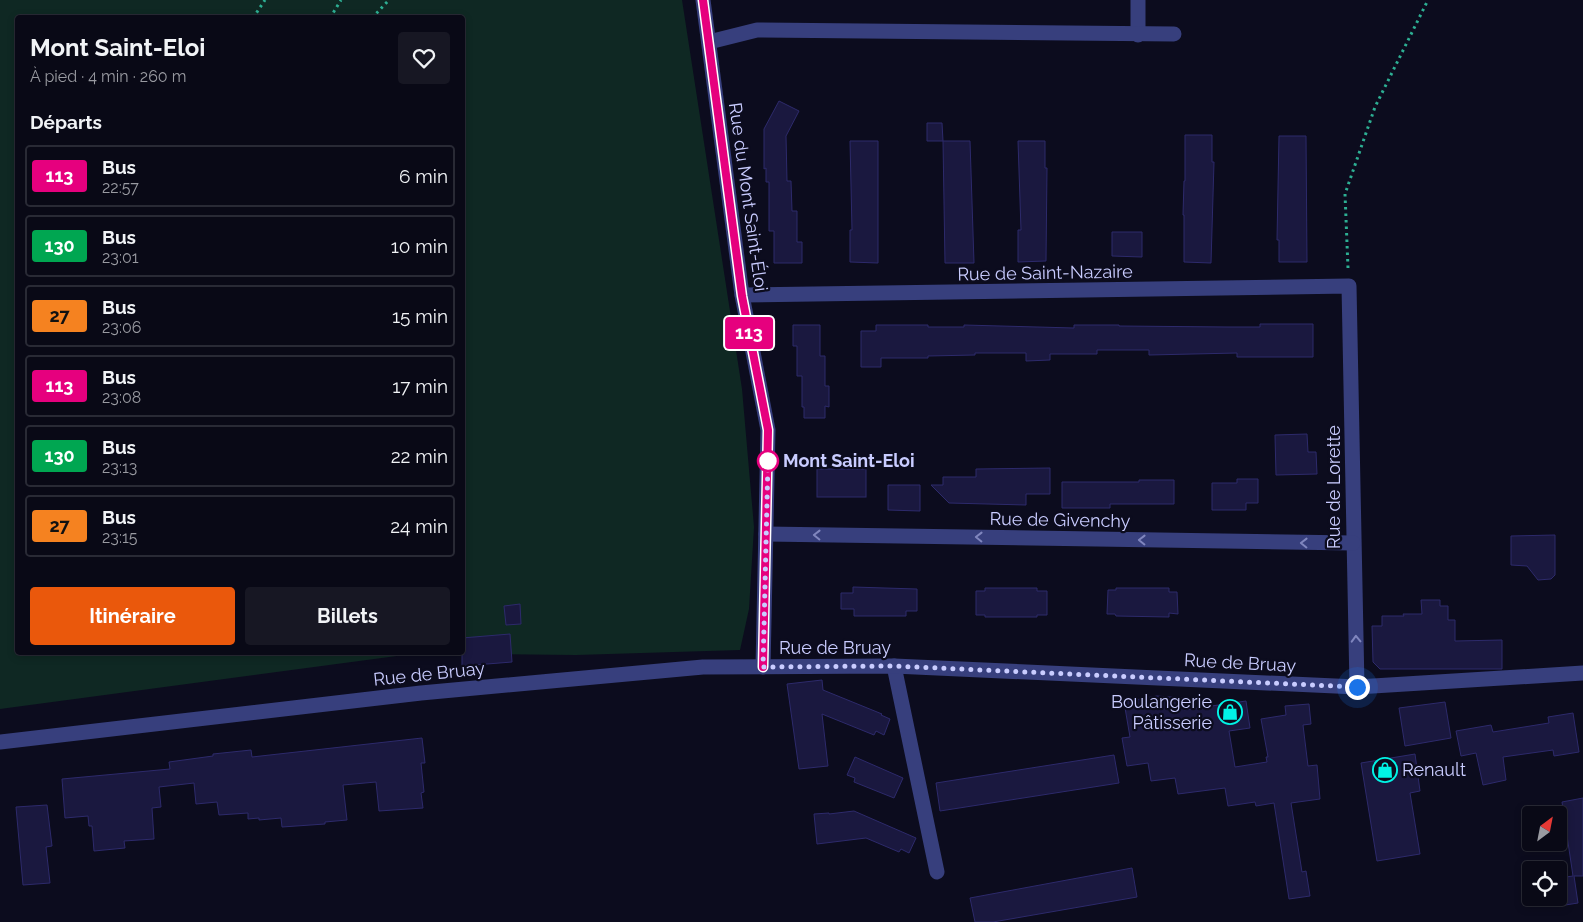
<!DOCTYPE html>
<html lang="fr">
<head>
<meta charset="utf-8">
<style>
	:root { --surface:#090916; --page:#171723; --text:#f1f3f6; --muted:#999aa1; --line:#292a35; --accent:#ea580c }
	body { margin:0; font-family:Raleway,sans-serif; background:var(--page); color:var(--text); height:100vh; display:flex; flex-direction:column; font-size:19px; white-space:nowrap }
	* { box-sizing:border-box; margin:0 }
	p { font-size:16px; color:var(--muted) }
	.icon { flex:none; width:28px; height:28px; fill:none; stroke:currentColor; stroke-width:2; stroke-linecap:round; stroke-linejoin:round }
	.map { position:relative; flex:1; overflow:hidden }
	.details { position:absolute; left:15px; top:15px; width:450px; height:640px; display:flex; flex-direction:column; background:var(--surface); border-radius:5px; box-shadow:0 2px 8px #0003,0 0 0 1px var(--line) }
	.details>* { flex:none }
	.badge { padding:0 10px; border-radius:4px; font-size:18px; line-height:32px }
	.needle { width:32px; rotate:32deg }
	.controls { position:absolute; left:1522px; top:806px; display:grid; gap:10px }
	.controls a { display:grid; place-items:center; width:45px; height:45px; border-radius:5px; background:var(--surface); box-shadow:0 2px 8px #0003,0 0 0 1px var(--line); font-size:25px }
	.you { position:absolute; width:25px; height:25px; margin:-12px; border:4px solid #fff; border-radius:50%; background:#1a73e8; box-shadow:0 0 0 8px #1a73e833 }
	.map>.badge { position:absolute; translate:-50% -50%; box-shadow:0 0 0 2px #fff }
	h2 { padding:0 15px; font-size:19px; line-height:45px }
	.round { display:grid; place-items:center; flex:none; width:52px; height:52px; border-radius:5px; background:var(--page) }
	.overview { display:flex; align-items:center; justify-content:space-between; height:85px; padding:0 15px }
	h1 { font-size:24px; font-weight:700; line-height:38px }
	.button { display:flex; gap:10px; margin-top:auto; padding:10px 15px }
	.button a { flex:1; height:58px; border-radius:5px; background:var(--accent); color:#fff; font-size:20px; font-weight:700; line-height:58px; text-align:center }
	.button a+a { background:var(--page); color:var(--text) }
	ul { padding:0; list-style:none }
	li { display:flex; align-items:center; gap:15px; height:62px; margin:0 10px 8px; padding:0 5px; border:2px solid var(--line); border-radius:5px }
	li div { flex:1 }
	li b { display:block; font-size:19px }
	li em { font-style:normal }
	li .badge { min-width:55px; font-weight:700; text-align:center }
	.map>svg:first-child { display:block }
	.green { fill:#0f2823; fill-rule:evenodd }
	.building { fill:#1a183f; stroke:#2d2a6b }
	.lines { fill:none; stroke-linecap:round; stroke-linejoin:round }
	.path { stroke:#2daf93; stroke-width:3; stroke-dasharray:2.5 4; stroke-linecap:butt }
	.minor { stroke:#373f7d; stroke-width:15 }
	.oneway { stroke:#8086be }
	.line-casing { stroke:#fff; stroke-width:11 }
	.line { stroke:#e6007e; stroke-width:8 }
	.walk { stroke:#c9ccff; stroke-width:5; stroke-dasharray:0 9 }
	.stop-dot { fill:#fff; stroke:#e6007e; stroke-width:2.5 }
	.labels { text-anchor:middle; stroke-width:4.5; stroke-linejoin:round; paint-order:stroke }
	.street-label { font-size:18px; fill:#c9ccff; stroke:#0c0c1e }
	.stop-label { font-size:18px; font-weight:bold; fill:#c9ccff; stroke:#0c0c1e; text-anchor:start }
	.poi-label { font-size:18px; fill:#c9ccff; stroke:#0c0c1e; text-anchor:end }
</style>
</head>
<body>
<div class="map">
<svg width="1583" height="922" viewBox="0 0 1583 922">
	<rect width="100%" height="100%" fill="#0c0c1e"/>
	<path class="green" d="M0 0H682L742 389 754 527 749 609 740 650 576 655 419 653 0 709ZM18 18H462V652H18Z"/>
	<g class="building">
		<path d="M779 101 799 111 786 136 787 181H791L792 211H797V242H802V263H774V231H769V182H766V168L764 169V129Z"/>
		<path d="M927 123H942L943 141H970L974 263H945L943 141H927Z"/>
		<path d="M1185 135H1212V162H1214L1211 263 1184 262V215H1183L1184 181H1185Z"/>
		<path d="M1279 136H1306L1307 262H1279V240H1277Z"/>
		<path d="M850 141H878V263L850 262V230H852Z"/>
		<path d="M1018 141H1045V168H1047L1046 261 1018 262V230H1021Z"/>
		<path d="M1112 232H1142V257L1112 256Z"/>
		<path d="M1260 324H1313V357H1237V353L1149 355V350H1097V354H1050V360L1026 361V353H975V355L928 356V358H881V367H861V331H876V325H928V327H964V325L1074 328V325H1119V326L1228 327H1260Z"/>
		<path d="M793 325H820V356H825V386H829V407L825 406V418H804V407H802V376H797V346H793Z"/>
		<path d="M1307 434 1308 452H1316L1317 474 1276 475 1275 435Z"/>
		<path d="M1050 468V494H1026V505L949 503 931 485H943V477H976V469Z"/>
		<rect x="817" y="469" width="49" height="28"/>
		<path d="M1237 479H1258V503H1246V510H1212V483H1237Z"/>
		<path d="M1139 480H1174V504H1110V508H1062V482H1139Z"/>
		<path d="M888 485H920V511L888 510Z"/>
		<path d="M1555 535V575L1551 579 1538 580 1527 566 1511 565V536Z"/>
		<path d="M853 587 917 589V611H906V616H854V609H841V593H853Z"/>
		<path d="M985 588H1037V591H1047V615H1037V617H985V615H976V591H985Z"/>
		<path d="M1116 588H1169V592H1177L1178 614 1169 613V617L1116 616 1115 614H1107L1108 590H1116Z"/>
		<path d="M1421 600H1440V606H1448V620H1455V641L1502 640V669H1380L1373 662 1372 626H1382V616H1404L1403 614H1422Z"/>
		<path d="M520 604 521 624 506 625 504 606Z"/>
		<path d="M510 634 512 662 462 666V638Z"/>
		<path d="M822 680 823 690 882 714 881 715 890 719 884 735 876 731 874 735 822 714 828 766 799 769 787 684Z"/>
		<path d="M1157 696 1182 698 1184 710 1246 701 1250 728 1229 731 1235 767 1267 762 1266 757H1268L1261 719 1286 715 1285 706 1309 704 1311 724 1303 725 1308 766 1317 765 1320 799 1291 803 1302 872 1306 871 1310 896 1289 899 1274 803 1256 806 1255 802 1228 806 1225 788 1178 794 1175 778 1151 781 1148 763 1127 766 1122 738 1130 737 1124 702Z"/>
		<path d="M1445 702 1451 738 1405 746 1399 708Z"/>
		<path d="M1573 713 1579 752 1554 756 1553 750 1503 757 1506 780 1483 785 1476 753 1461 756 1456 731 1491 725 1493 732 1549 723 1548 717Z"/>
		<path d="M422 738 425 763H421L424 792 421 793 423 808 379 811 376 782 343 785 347 820 325 822V824L282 827 281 818 259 820V818L248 819V813L219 815 217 802 196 804 194 783 159 787 161 807 152 808 154 839 124 841 125 848 94 851 92 826H89L88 816 65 818 62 779 170 769 169 762 213 756V754L251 750 252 757Z"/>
		<path d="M1415 754 1420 791 1410 793 1420 854 1377 861 1361 763Z"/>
		<path d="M1114 755 1119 783 940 811 936 783Z"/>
		<path d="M855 757 903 778 894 798 854 782 855 778 847 775Z"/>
		<path d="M1583 798V876H1574L1578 903 1559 906V878L1573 876 1562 802Z"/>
		<path d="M47 805 52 846 46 847 50 883 23 885 16 807Z"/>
		<path d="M854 811 916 838 909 853 901 849 899 852 866 838 817 844 814 814 829 813V814Z"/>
		<path d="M1132 868 1137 897 993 922H975L970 898Z"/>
	</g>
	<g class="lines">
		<g class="path">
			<path d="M253 18 265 0"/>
			<path d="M330 18 341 0"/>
			<path d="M372 18 389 0"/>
			<path d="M1348 268 1345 194 1375 107 1428 0"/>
		</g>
		<g class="minor">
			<path d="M703 0 742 295 768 430 763 667"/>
			<path d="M1138 0V35"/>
			<path d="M709 42 757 30 1174 34"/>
			<path d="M742 295 1349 286 1357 687"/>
			<path d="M766 534 1353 543"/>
			<path d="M894 666 937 872"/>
			<path d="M0 742 421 693 703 667 894 666 1357 687 1583 673"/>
		</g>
	</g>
	<defs><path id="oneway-chevron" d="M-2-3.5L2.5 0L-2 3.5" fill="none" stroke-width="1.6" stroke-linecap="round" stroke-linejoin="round" transform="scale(1.25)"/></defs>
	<g class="oneway">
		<use href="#oneway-chevron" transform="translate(817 535) rotate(-179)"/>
		<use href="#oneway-chevron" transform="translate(979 537) rotate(-179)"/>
		<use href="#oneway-chevron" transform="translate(1142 540) rotate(-179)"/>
		<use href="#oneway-chevron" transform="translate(1304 543) rotate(-179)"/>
		<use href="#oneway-chevron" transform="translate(1356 639) rotate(-92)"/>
	</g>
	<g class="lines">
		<defs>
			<path id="line" d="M703 0 742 296 768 430 763 667"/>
		</defs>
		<use href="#line" class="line-casing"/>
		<use href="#line" class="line"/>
		<path class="walk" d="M768 461 763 667 894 666 1357 687"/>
	</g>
	<defs>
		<symbol id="shop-ring" viewBox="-11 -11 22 22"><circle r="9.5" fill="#0c0c1e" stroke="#01f4e6" stroke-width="1.5"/><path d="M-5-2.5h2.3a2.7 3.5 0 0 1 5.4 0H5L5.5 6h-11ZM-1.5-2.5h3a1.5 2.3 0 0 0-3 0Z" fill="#01f4e6"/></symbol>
	</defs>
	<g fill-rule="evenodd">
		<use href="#shop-ring" x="1216" y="698" width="28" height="28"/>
		<use href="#shop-ring" x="1371" y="756" width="28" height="28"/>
	</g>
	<circle class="stop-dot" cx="768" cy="461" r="10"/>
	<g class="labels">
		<g class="street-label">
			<text transform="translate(748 197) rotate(82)" y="6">Rue du Mont Saint-Éloi</text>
			<text transform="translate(1045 273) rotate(-1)" y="6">Rue de Saint-Nazaire</text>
			<text transform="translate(1334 487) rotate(-90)" y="6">Rue de Lorette</text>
			<text transform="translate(1060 520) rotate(1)" y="6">Rue de Givenchy</text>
			<text x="835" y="654">Rue de Bruay</text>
			<text transform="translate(1240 663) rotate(3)" y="6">Rue de Bruay</text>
			<text transform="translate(429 674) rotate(-6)" y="6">Rue de Bruay</text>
		</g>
		<g class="stop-label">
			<text x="783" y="467">Mont Saint-Eloi</text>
		</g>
		<g class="poi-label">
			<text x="1212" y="708">Boulangerie<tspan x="1212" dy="21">Pâtisserie</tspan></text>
			<text x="1402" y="776" text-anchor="start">Renault</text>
		</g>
	</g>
</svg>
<div class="controls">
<a><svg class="needle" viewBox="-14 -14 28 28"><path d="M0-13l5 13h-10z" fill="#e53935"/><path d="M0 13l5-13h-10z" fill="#999aa1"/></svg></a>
<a><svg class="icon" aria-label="locate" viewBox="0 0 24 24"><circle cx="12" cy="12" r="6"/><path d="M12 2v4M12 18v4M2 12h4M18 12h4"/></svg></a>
</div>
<div class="you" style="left:1357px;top:687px"></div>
<b class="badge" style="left:749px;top:333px;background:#e6007e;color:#fff">113</b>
<section class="details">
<div class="overview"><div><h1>Mont Saint-Eloi</h1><p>À pied · 4 min · 260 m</p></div><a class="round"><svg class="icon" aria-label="heart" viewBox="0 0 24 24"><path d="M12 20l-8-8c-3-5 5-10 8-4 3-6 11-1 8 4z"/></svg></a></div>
<h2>Départs</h2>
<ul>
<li><span class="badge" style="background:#e6007e;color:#fff">113</span><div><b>Bus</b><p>22:57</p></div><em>6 min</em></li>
<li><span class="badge" style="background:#00a651;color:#fff">130</span><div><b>Bus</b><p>23:01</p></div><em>10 min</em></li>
<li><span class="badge" style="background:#f58220;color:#111">27</span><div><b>Bus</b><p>23:06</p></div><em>15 min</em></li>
<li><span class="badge" style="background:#e6007e;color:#fff">113</span><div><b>Bus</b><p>23:08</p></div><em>17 min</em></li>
<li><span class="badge" style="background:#00a651;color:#fff">130</span><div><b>Bus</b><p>23:13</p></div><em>22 min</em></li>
<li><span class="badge" style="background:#f58220;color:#111">27</span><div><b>Bus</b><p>23:15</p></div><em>24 min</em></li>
</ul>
<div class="button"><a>Itinéraire</a><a>Billets</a></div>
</section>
</div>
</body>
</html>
